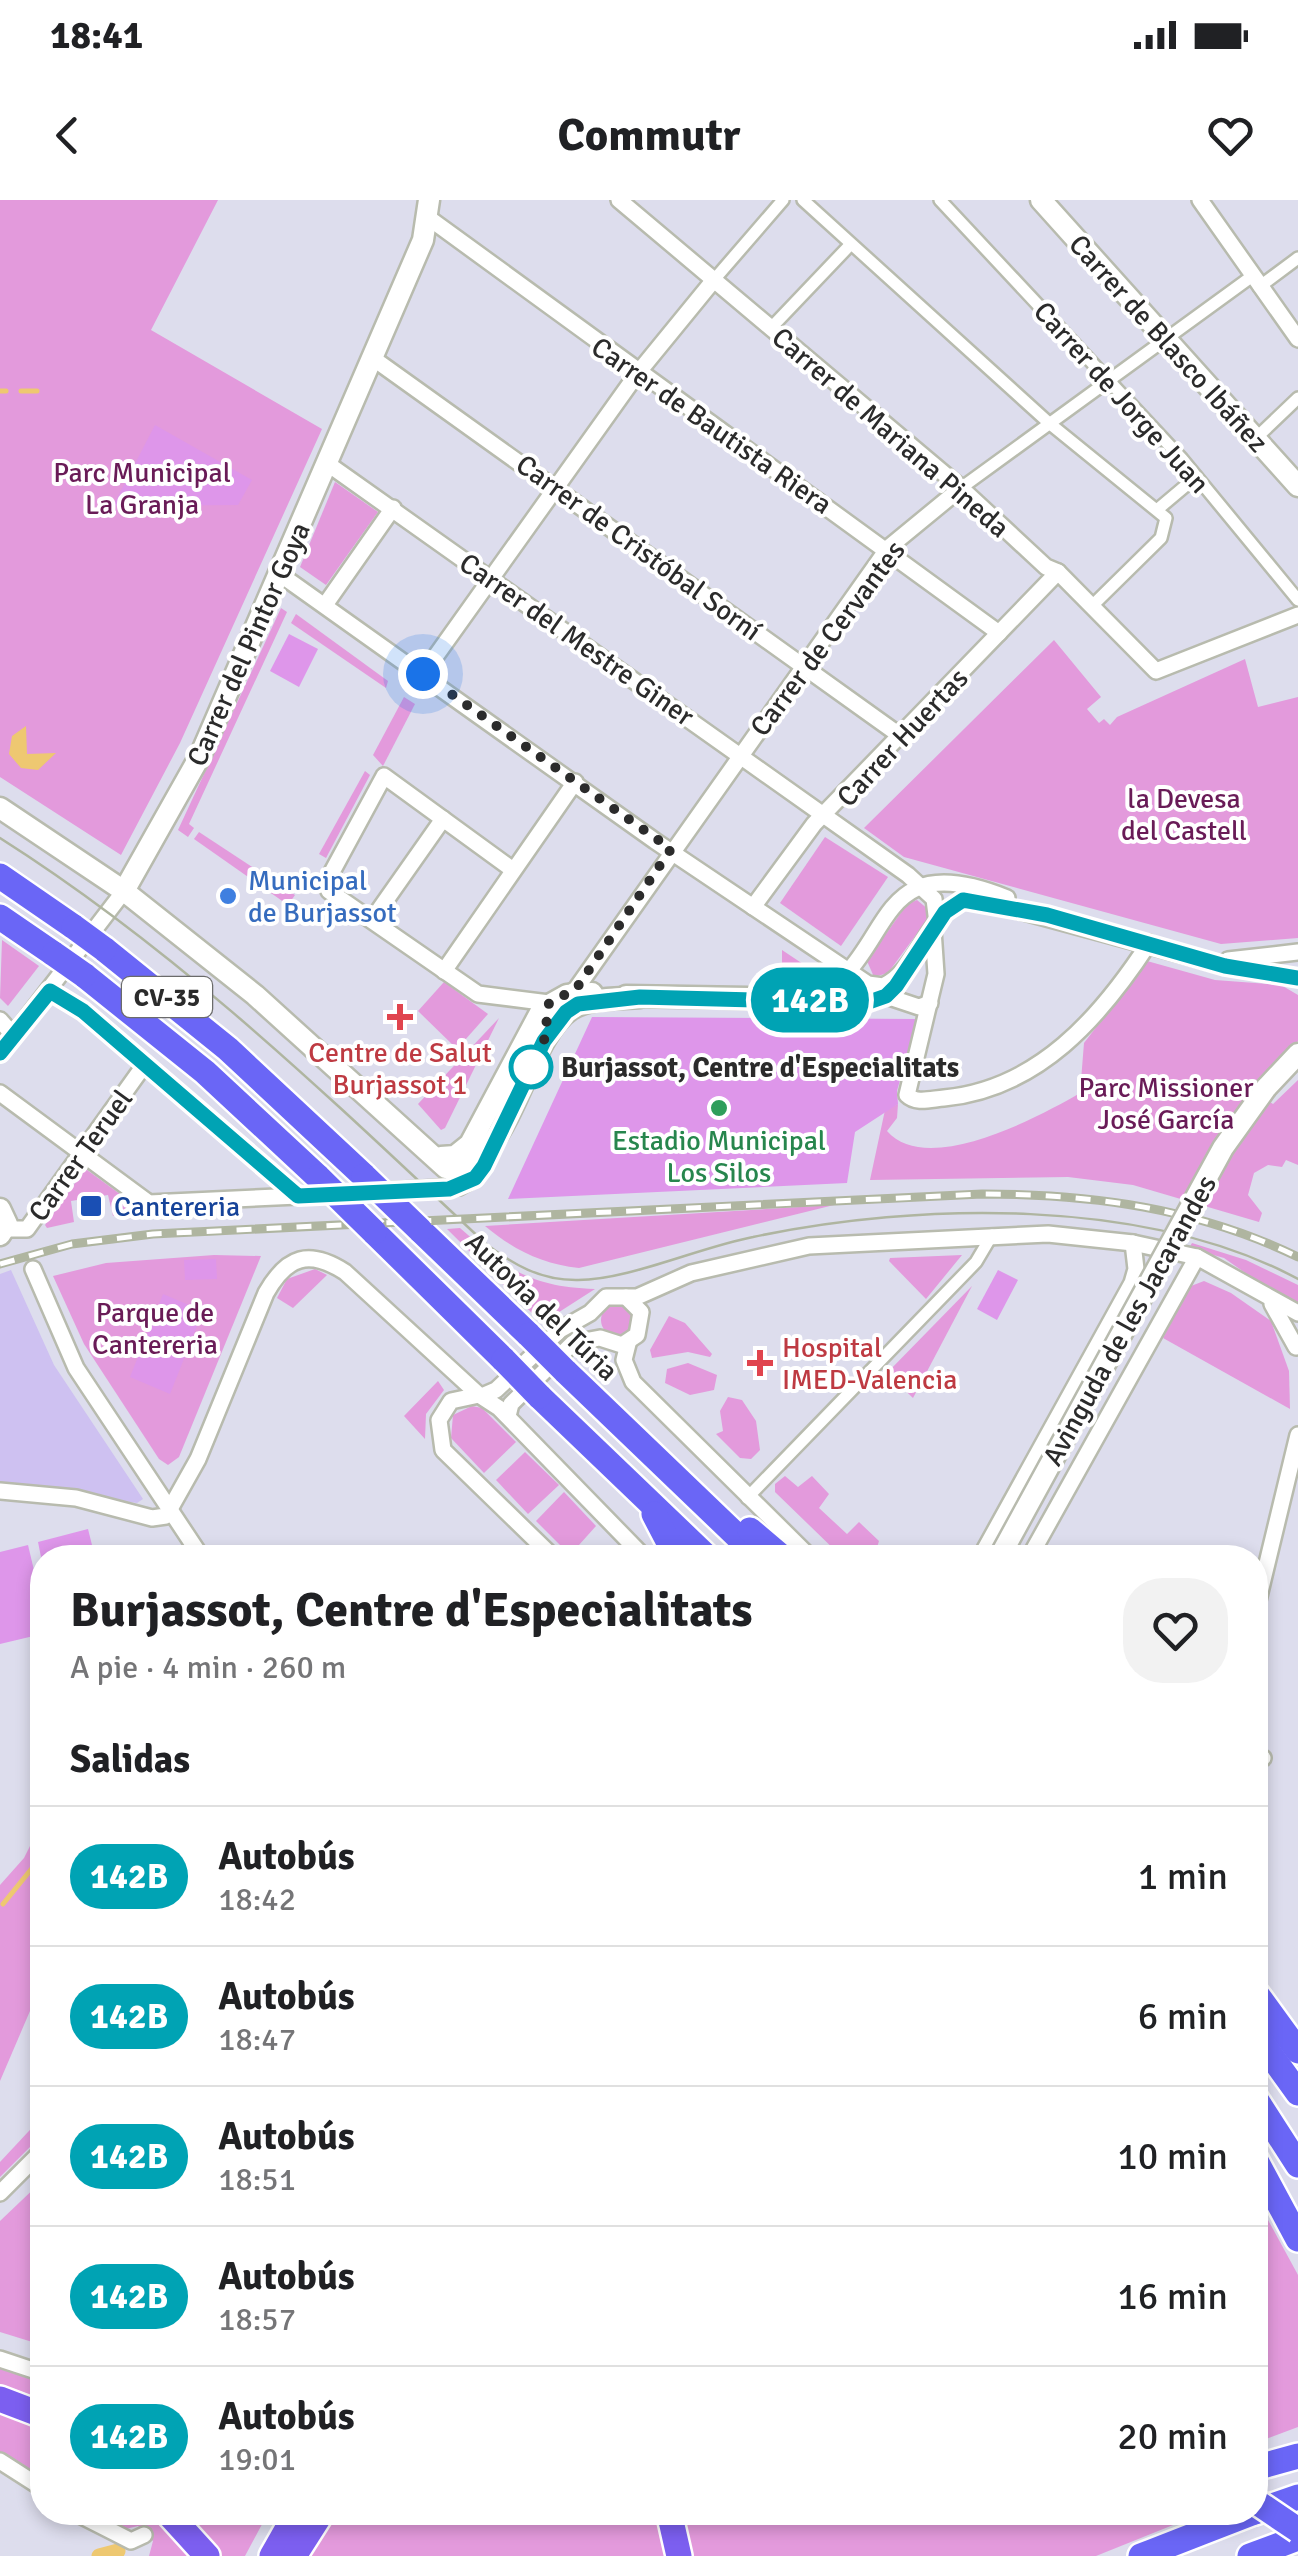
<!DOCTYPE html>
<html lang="es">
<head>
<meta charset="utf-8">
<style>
	:root { --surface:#fff; --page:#f2f2f2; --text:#202124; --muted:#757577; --line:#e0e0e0 }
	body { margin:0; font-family:Signika,sans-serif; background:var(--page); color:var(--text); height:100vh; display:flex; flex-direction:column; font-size:38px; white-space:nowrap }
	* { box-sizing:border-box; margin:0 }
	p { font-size:32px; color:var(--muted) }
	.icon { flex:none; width:55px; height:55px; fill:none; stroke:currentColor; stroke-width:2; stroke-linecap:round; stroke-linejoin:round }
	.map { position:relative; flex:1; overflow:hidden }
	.panel { position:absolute; left:30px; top:1345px; width:1238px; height:980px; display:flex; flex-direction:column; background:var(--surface); border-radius:40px; box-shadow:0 5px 15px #0003 }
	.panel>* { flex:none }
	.badge { padding:0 20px; border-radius:32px; font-size:35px; line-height:65px }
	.you { position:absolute; width:50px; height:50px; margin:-25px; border:8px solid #fff; border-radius:50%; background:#1a73e8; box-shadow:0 0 0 15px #1a73e833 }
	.map>.badge { position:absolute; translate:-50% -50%; box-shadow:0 0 0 5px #fff }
	h2 { padding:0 40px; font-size:38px; line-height:90px }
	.round { display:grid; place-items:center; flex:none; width:105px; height:105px; border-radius:40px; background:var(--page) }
	.head { display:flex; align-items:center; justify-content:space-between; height:170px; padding:0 40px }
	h1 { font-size:48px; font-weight:700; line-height:75px }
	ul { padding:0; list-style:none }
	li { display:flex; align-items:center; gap:30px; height:140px; padding:0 40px; border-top:2px solid var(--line) }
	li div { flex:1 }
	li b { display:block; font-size:38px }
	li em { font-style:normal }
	li .badge { min-width:110px; font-weight:700; text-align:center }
	.status { display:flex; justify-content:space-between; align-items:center; height:70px; padding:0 50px; background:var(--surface); direction:ltr }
	.status svg { height:28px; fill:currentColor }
	header { display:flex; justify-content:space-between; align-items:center; height:130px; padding:0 40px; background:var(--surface); font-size:45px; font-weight:700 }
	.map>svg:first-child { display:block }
	.green { fill:#e39adc }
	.sand { fill:#cec1f1 }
	.pitch { fill:#de96ea }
	.water { fill:#eec871 }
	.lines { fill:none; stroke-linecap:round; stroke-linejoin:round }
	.stream { stroke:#eec871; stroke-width:5 }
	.canal { stroke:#eec871; stroke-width:15 }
	.pedestrian-casing { stroke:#b8bbae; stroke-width:16 }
	.minor-casing { stroke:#b8bbae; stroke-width:20 }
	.tertiary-casing { stroke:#b8bbae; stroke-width:25 }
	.primary-casing { stroke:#fff; stroke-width:30 }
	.trunk-casing { stroke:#fff; stroke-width:30 }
	.pedestrian { stroke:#fff; stroke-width:11 }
	.minor { stroke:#fff; stroke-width:15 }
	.tertiary { stroke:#fff; stroke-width:20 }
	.primary { stroke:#7c5ff0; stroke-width:25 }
	.trunk { stroke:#6a66f6; stroke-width:25 }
	.tram { stroke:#afb5a0; stroke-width:2.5 }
	.rail-casing { stroke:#afb5a0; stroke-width:9 }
	.rail { stroke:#fff; stroke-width:5; stroke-dasharray:15; stroke-linecap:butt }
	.tertiary-bridge-casing { stroke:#b8bbae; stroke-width:25; stroke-linecap:butt }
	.trunk-bridge-casing { stroke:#fff; stroke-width:30; stroke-linecap:butt }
	.tertiary-bridge { stroke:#fff; stroke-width:20 }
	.trunk-bridge { stroke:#6a66f6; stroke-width:25 }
	.line-casing { stroke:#fff; stroke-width:22 }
	.line { stroke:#00a3b4; stroke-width:15 }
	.walk { stroke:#2b2b2b; stroke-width:10; stroke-dasharray:0 18 }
	.shop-dot { fill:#3f7fe0; stroke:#fff; stroke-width:4 }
	.health-dot { fill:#e0444e; stroke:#fff; stroke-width:4 }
	.stop-dot { fill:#fff; stroke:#00a3b4; stroke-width:5 }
	.leisure-dot { fill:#2e9e5b; stroke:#fff; stroke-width:4 }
	.transit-dot { fill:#1a4fb4; stroke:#fff; stroke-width:4 }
	.labels { text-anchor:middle; stroke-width:8; stroke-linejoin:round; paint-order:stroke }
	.shield { fill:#fff; stroke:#6b6b6b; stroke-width:2.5 }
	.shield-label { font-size:25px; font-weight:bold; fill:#2b2b2b }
	.street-label { font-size:28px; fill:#2b2b2b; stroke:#fff }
	.park-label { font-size:28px; fill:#691b57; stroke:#fff }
	.shop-label { font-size:28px; fill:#366cbe; stroke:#fff; text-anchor:start }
	.health-label { font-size:28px; fill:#be3a42; stroke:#fff }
	.stop-label { font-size:28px; font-weight:bold; fill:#2b2b2b; stroke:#fff; text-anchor:start }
	.leisure-label { font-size:28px; fill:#27864d; stroke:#fff }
	.transit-label { font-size:28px; fill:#164399; stroke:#fff; text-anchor:start }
</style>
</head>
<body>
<div class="status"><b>18:41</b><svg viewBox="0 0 49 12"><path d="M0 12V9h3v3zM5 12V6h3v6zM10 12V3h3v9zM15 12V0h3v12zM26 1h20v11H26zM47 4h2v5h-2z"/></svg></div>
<header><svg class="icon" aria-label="back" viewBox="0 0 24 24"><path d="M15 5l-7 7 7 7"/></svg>Commutr<svg class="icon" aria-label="heart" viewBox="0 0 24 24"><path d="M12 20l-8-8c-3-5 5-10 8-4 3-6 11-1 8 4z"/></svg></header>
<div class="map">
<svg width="1298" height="2356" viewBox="0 0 1298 2356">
	<rect width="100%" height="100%" fill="#dddded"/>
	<g class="green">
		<path d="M0 0H218L151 130 322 229 180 543 121 655 0 577Z"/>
		<path d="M335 282 378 312 326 385 300 367Z"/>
		<path d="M281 408 287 412 189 624 194 628 188 637 178 630Z"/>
		<path d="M296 414 388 481 386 488 291 423Z"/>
		<path d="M1054 440 1101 497 1087 509 1099 523 1104 519 1110 525 1117 517 1245 459 1258 507 1298 497V738L1221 744 904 657 864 628Z"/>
		<path d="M404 497 415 504 383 566 373 555Z"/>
		<path d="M365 571 370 575 326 658 319 654Z"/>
		<path d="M199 632 295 695 288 705 194 639Z"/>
		<path d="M825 637 888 677 841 746 780 703Z"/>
		<path d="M917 700 929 710 927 720 888 773 874 777 867 761 907 704Z"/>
		<path d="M2 740 39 766 8 806 0 798Z"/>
		<path d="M782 750 818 774V779L782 782Z"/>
		<path d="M1147 761 1215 780 1281 785 1298 795V841L1252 890 1273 904 1298 880V965L1286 960 1282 967 1268 965 1254 973 1248 995 1262 1013 1259 1022 1133 985 1068 977 870 980 885 910 898 904 897 918 887 931C927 977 1039 917 1080 893L1084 843Z"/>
		<path d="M444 782 488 814 457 849 418 811Z"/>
		<path d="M499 818 445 928 441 930 418 904Z"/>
		<path d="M85 969 87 970 146 1013 113 1016 108 995 71 1001 74 1022 47 1028 45 1025Z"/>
		<path d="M834 1005 579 1068C542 1064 514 1050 485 1026Z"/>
		<path d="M460 1028C506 1069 531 1087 595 1089L542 1123 447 1029Z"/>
		<path d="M1192 1043 1246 1060 1298 1085V1110L1224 1058 1189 1048Z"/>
		<path d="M214 1055 261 1056 179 1257 168 1265 159 1259 84 1144 53 1076 106 1063Z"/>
		<path d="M962 1055 926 1099 889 1061 890 1058Z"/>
		<path d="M315 1069 327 1075 293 1108 277 1098 287 1079Z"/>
		<path d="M1204 1081 1231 1093 1271 1121 1289 1171 1290 1209 1163 1138 1191 1086Z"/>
		<path d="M972 1086 913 1198 887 1173Z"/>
		<circle cx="617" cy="1120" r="16"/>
		<path d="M669 1116 685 1123 712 1154 710 1157 688 1152 652 1158 650 1150Z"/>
		<path d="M688 1163 717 1175 714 1190 690 1195 665 1183 667 1169Z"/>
		<path d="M438 1181 444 1190 426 1214 425 1239 404 1216Z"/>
		<path d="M728 1197 742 1200 756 1221 760 1250 751 1259 740 1258 716 1234 723 1231 720 1211Z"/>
		<path d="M472 1206 482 1208 516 1242 484 1273 451 1238 453 1215Z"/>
		<path d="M525 1252 559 1285 528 1314 496 1280Z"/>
		<path d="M785 1276 798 1287 812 1276 829 1294 819 1308 847 1334 859 1322 879 1341 874 1357H842L775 1292V1284Z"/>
		<path d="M564 1292 596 1326 570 1355 536 1321Z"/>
		<path d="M42 1622V1783L0 1881V1685L24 1658Z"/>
		<path d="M42 1917V1935L0 1977V1962Z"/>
		<path d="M42 1981V2145L0 2132V2021Z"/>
		<path d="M1255 1996 1298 2075V2227L1255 2243Z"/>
		<path d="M0 2167 42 2181V2199L0 2184Z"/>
		<path d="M0 2206 42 2223V2278L0 2259Z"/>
		<path d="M338 2312 655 2313 666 2356H306Z"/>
		<path d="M89 2313H159L195 2356H149L153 2341 138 2326 121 2330Z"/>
		<path d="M189 2313 224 2316 268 2313 245 2356H219Z"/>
		<path d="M678 2313H1203L1096 2356H689Z"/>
	</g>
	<path class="sand" d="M11 1070 54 1165 143 1299 137 1303 0 1283V1074Z"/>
	<g class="pitch">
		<path d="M155 225 252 280 238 305 113 306Z"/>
		<path d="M289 434 318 449 299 487 270 471Z"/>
		<path d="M592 817 917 819 897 891 898 904 855 932 847 983 508 999Z"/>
		<path d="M216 1059 217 1079 185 1080 184 1060Z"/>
		<path d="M998 1070 1018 1080 997 1120 977 1109Z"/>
		<path d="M163 1094 203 1111 170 1194 130 1177Z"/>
		<path d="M88 1329 95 1357 42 1358V1362L38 1342Z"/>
		<path d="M28 1345 42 1404V1434L0 1444V1352Z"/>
	</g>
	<path class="water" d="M26 526 27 554 56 553 38 570 21 568 9 554 12 536Z"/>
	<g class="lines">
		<g class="stream">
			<path d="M0 191H6"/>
			<path d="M21 191H37"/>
			<path d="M3 1704 42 1656"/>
		</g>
		<path class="canal" d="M99 2356 118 2351"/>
		<defs>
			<g id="pedestrian">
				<path d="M803 0 1049 223 1166 318 1161 338 1093 405"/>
				<path d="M940 0 1182 259 1298 400"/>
				<path d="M713 81 783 0"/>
				<path d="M1259 87 1298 58"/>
				<path d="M770 129 850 45"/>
				<path d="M1255 239 1298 198"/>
				<path d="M961 288 1251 77"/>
				<path d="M1158 309 1196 277"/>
				<path d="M747 1298 976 1062 992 1035"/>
			</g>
			<g id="minor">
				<path d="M619 0 961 288 1046 367 1058 372 1156 471 1298 415"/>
				<path d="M1200 0 1298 139"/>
				<path d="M426 16 999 433"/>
				<path d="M374 159 902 537"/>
				<path d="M328 264 908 675 934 699 937 723"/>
				<path d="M281 375 655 641 868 784 883 786C922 768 928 705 972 698L1225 766 1298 778"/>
				<path d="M325 405 393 308"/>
				<path d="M423 474 637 174 713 81"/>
				<path d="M513 670 384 576 326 683 329 691 478 794 549 803"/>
				<path d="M753 707 814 624 1058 372"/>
				<path d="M372 720 443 619"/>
				<path d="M933 730 936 774 907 895C916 904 931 899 944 898 1038 889 1100 818 1149 743"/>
				<path d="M1228 760 1298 752"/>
				<path d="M444 771 575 582"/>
				<path d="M50 791 83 811 298 996 459 987 475 978 491 949"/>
				<path d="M567 795 576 789 888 348 961 288"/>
				<path d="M886 796 919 807 930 803"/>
				<path d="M808 799C898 765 864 640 1007 698"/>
				<path d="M808 799C840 805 879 813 899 780"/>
				<path d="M0 820 14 836"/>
				<path d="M0 853 124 691"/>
				<path d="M0 893 149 1003 298 996"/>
				<path d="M6 1029H27L145 864"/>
				<path d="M33 1069 76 1168 202 1358"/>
				<path d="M1272 1104 1296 1147"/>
				<path d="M628 1144 624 1160 633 1182 811 1358"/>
				<path d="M482 1196 496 1190 560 1130 590 1113 606 1097H637L691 1073 809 1046 1048 1034 1133 1043 1197 1057 1298 1113"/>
				<path d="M508 1216 511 1204 573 1143 600 1138 622 1145 637 1135 641 1112 626 1097"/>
				<path d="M0 1291 76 1298 152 1318 166 1316 198 1259 266 1093C287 1056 309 1049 345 1072L479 1195"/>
				<path d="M554 1358 443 1250 439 1220 451 1201 479 1195 499 1208 645 1358"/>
				<path d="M980 1358 1132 1083 1136 1069 1133 1043"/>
				<path d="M1029 1358 1197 1057"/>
				<path d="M1255 1413 1298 1235"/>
				<path d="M1255 1554 1263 1558"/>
				<path d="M0 1993 42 1951"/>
				<path d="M0 2159 42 2173"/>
				<path d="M0 2261 42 2288"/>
				<path d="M74 2312 131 2341 144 2335"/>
			</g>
			<g id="tertiary">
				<path d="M1041 0 1298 286"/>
				<path d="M0 608 124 691 255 795 446 968C510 975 523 840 571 809 589 797 618 799 640 797"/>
				<path d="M124 691 200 556 423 40 429 0"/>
				<path d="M626 796 808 799"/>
				<path d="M1266 888 1298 854"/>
				<path d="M441 957 455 956 470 944 542 809 567 795 592 793"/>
				<path d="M0 1009 7 1024 0 1035"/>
			</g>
			<g id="primary">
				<path d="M0 2199 42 2215"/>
				<path d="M167 2312 207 2356"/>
				<path d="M669 2312 679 2356"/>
				<path d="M272 2356 297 2312"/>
				<path d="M294 2356 322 2312"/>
			</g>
			<g id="trunk">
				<path d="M0 676 74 727"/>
				<path d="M0 717 54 754"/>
				<path d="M104 749 228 849 364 976"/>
				<path d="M84 775 205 872 318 977"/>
				<path d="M420 1030 529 1135"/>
				<path d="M374 1032 504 1160"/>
				<path d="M565 1171 760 1358"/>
				<path d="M539 1196 708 1358"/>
				<path d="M654 1314 677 1358"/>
				<path d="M750 1330 783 1358"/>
				<path d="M1255 1792 1298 1851"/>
				<path d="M1255 1833 1298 1893"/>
				<path d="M1255 1898 1298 1965"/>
				<path d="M1255 1959 1298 2039"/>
				<path d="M1255 2268 1298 2256"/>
				<path d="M1255 2312 1298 2297"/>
				<path d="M1141 2356 1254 2312"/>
				<path d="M1250 2356 1298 2338"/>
			</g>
		</defs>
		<use href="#pedestrian" class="pedestrian-casing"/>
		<use href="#minor" class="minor-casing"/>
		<use href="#tertiary" class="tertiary-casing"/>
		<use href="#primary" class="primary-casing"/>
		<use href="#trunk" class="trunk-casing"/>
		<use href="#pedestrian" class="pedestrian"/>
		<use href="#minor" class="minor"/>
		<use href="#tertiary" class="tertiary"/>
		<use href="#primary" class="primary"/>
		<use href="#trunk" class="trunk"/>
		<path class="tram" d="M0 638C180 752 331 899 486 1044 514 1065 540 1080 576 1080 626 1081 700 1047 753 1037 918 1002 1146 997 1298 1079"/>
		<defs>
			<path id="rail" d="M0 1064 72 1044 153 1034 982 994C1093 994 1197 1008 1298 1057"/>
		</defs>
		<use href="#rail" class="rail-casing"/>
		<use href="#rail" class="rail"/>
		<defs>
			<path id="tertiary-bridge" d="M999 1358 1223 948 1266 888"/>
			<g id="trunk-bridge">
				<path d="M74 727 104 749"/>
				<path d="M54 754 84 775"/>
				<path d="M364 976 420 1030"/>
				<path d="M318 977 374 1032"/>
				<path d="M529 1135 565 1171"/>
				<path d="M504 1160 539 1196"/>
				<path d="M1255 2301 1298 2330"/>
			</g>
		</defs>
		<use href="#tertiary-bridge" class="tertiary-bridge-casing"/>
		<use href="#trunk-bridge" class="trunk-bridge-casing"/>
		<use href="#tertiary-bridge" class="tertiary-bridge"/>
		<use href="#trunk-bridge" class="trunk-bridge"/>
	</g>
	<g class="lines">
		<defs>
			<path id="line" d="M0 853 50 791 83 811 298 996 449 989 475 978 484 966 544 841 566 812 578 804 640 797 866 803 886 796 896 786 945 712 963 700 1047 715 1225 766 1298 778"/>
		</defs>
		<use href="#line" class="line-casing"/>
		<use href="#line" class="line"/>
		<path class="walk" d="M423 474 671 649 576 789 549 803 544 841 528 874 531 867"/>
	</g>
	<circle class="shop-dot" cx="228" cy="696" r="10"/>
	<g class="health-dot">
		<path d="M395 802h10v10h10v10h-10v10h-10v-10h-10v-10h10z"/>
		<path d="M755 1148h10v10h10v10h-10v10h-10v-10h-10v-10h10z"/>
	</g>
	<circle class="stop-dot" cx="531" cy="867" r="20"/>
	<circle class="leisure-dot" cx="719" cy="908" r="10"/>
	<rect class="transit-dot" x="79" y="994" width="24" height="24" rx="5"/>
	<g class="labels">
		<rect class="shield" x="122" y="777" width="90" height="40" rx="8"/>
		<g class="shield-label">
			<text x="167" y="806">CV-35</text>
		</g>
		<g class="street-label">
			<text transform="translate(1169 143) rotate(48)" y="10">Carrer de Blasco Ibáñez</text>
			<text transform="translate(1122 197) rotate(48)" y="10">Carrer de Jorge Juan</text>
			<text transform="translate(712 225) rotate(35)" y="10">Carrer de Bautista Riera</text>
			<text transform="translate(891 232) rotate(41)" y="10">Carrer de Mariana Pineda</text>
			<text transform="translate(639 347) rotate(36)" y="10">Carrer de Cristóbal Sorní</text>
			<text transform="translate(827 438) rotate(-53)" y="10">Carrer de Cervantes</text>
			<text transform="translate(577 439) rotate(35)" y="10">Carrer del Mestre Giner</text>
			<text transform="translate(248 444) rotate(-66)" y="10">Carrer del Pintor Goya</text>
			<text transform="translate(902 537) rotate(-47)" y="10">Carrer Huertas</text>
			<text transform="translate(80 955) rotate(-54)" y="10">Carrer Teruel</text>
			<text transform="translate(542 1106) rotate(44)" y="10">Autovia del Túria</text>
			<text transform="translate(1129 1120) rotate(-61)" y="10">Avinguda de les Jacarandes</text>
		</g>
		<g class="park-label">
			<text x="142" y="282">Parc Municipal<tspan x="142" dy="32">La Granja</tspan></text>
			<text x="1184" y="608">la Devesa<tspan x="1184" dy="32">del Castell</tspan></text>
			<text x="1166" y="897">Parc Missioner<tspan x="1166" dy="32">José García</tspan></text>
			<text x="155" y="1122">Parque de<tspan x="155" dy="32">Cantereria</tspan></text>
		</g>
		<g class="shop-label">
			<text x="248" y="690">Municipal<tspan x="248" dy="32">de Burjassot</tspan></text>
		</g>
		<g class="health-label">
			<text x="400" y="862">Centre de Salut<tspan x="400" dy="32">Burjassot 1</tspan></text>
			<text x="782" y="1157" text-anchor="start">Hospital<tspan x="782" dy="32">IMED-Valencia</tspan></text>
		</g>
		<g class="stop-label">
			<text x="561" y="877">Burjassot, Centre d'Especialitats</text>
		</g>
		<g class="leisure-label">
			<text x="719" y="950">Estadio Municipal<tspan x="719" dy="32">Los Silos</tspan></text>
		</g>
		<g class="transit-label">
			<text x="114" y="1016">Cantereria</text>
		</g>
	</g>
</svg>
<div class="you" style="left:423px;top:474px"></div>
<b class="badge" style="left:810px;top:800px;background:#00a3b4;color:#fff">142B</b>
<section class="panel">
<div class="head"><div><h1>Burjassot, Centre d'Especialitats</h1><p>A pie · 4 min · 260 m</p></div><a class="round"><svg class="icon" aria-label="heart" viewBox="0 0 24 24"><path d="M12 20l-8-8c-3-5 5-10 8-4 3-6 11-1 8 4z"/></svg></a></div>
<h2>Salidas</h2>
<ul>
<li><span class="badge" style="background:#00a3b4;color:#fff">142B</span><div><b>Autobús</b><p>18:42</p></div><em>1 min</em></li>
<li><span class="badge" style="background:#00a3b4;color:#fff">142B</span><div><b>Autobús</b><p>18:47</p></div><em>6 min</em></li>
<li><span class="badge" style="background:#00a3b4;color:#fff">142B</span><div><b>Autobús</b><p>18:51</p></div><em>10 min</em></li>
<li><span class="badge" style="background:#00a3b4;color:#fff">142B</span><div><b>Autobús</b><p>18:57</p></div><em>16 min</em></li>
<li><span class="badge" style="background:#00a3b4;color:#fff">142B</span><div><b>Autobús</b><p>19:01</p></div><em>20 min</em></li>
</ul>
</section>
</div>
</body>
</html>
